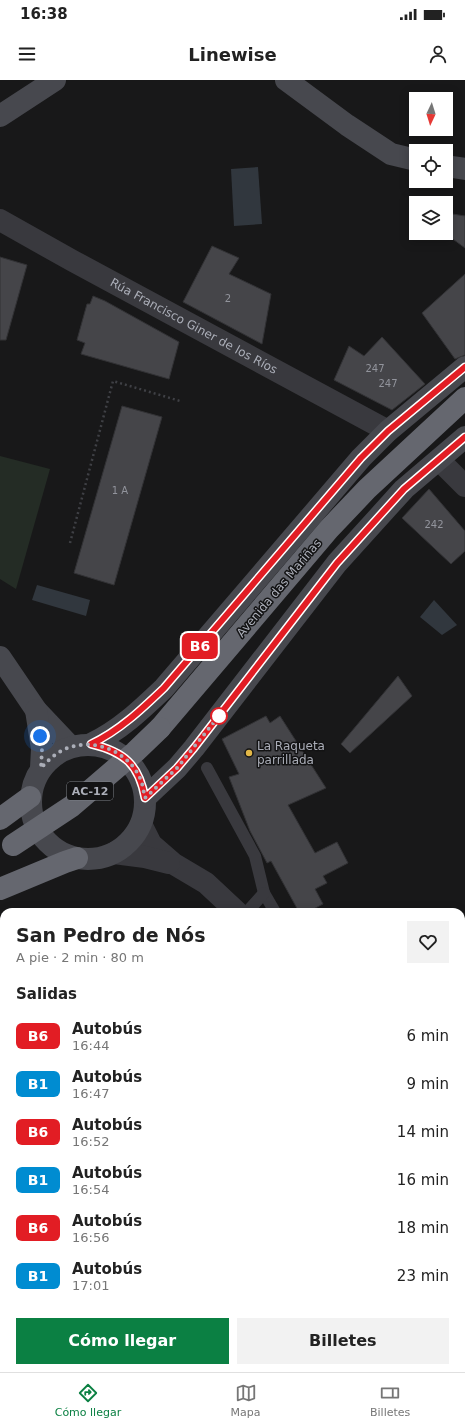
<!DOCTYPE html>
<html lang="es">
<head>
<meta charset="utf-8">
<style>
	:root { --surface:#fff; --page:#f2f2f2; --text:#222; --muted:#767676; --line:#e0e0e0; --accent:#0b8043 }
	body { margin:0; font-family:"DejaVu Sans",sans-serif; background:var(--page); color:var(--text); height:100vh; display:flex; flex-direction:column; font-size:15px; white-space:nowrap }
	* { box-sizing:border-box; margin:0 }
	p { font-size:13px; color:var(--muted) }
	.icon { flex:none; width:22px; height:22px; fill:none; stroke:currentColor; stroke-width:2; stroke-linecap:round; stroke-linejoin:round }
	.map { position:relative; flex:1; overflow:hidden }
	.details { position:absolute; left:0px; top:828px; width:465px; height:464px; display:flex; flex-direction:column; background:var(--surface); border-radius:12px 12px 0 0; box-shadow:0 2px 10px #0003 }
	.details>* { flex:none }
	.badge { padding:0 8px; border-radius:6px; font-size:14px; line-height:26px }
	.needle { width:26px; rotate:184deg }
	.fabs { position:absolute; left:409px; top:12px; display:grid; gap:8px }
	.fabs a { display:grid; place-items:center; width:44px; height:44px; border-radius:0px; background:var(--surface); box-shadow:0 2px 10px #0003; font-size:20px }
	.you { position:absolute; width:20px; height:20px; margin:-10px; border:3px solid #fff; border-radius:50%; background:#1a73e8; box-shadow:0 0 0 6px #1a73e833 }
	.map>.badge { position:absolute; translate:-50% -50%; box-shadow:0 0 0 2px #fff }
	h2 { padding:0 16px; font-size:15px; line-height:36px }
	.round { display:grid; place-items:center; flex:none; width:42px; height:42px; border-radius:0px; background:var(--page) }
	.summary { display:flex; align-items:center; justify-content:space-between; height:68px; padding:0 16px }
	h1 { font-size:19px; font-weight:800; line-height:30px }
	.cta { display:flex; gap:8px; margin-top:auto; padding:8px 16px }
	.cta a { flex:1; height:46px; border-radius:0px; background:var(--accent); color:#fff; font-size:16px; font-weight:800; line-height:46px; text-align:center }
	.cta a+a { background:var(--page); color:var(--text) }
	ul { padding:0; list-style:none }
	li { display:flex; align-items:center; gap:12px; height:48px; padding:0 16px }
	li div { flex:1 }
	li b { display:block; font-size:15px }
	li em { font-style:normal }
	li .badge { min-width:44px; font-weight:700; text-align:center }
	.status { display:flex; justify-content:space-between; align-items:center; height:28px; padding:0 20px; background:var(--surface); direction:ltr }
	.status svg { height:11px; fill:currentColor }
	header { display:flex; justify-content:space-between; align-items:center; height:52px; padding:0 16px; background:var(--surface); font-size:18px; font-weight:800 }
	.tab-bar { display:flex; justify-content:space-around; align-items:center; height:56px; border-top:1px solid var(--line); background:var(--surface); font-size:11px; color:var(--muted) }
	.tab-bar a { display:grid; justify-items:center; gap:2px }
	.tab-bar .selected { color:var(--accent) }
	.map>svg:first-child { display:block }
	.green { fill:#242c25 }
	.water { fill:#31373e }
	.building { fill:#454549; stroke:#323235 }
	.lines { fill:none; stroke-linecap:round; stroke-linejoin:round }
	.path { stroke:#3f4045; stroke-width:2.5; stroke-dasharray:2 3; stroke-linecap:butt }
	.lane { stroke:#39393e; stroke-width:12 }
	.street { stroke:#39393e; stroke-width:22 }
	.secondary { stroke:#47484e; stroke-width:22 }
	.highway { stroke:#65676f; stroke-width:22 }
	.highway-bridge { stroke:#65676f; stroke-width:22 }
	.line-casing { stroke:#fff; stroke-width:9 }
	.line { stroke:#e21d24; stroke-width:6 }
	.walk { stroke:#abaeb8; stroke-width:4; stroke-dasharray:0 7.2 }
	.stop-dot { fill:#fff; stroke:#e21d24; stroke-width:2 }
	.poi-dot { fill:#e2b747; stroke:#131314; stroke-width:1.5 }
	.labels { text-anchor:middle; stroke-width:3; stroke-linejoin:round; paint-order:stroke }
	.number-label { font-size:10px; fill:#92949c }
	.shield { fill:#131314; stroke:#7d8087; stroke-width:1 }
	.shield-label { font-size:11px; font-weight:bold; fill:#abaeb8 }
	.street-label { font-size:12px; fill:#abaeb8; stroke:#131314 }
	.poi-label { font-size:12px; fill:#abaeb8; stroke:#131314; text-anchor:start }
</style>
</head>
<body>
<div class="status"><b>16:38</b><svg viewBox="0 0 49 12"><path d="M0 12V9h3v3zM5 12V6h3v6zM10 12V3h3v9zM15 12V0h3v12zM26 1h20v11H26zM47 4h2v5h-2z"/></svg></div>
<header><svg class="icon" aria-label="menu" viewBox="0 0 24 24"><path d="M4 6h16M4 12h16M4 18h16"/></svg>Linewise<svg class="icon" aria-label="person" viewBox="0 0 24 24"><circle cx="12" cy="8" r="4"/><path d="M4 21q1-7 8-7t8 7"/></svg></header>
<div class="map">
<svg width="465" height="1292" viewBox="0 0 465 1292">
	<rect width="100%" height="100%" fill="#181819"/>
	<g class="green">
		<path d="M0 376 50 389 16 509 0 499Z"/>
		<path d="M4 1234V1288H28L27 1292H0V1235Z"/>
	</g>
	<g class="water">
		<path d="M258 87 262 144 234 146 231 89Z"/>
		<path d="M37 505 90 520 86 536 32 520Z"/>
		<path d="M434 520 457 545 442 555 420 537Z"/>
		<path d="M264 1288H316L311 1292H268Z"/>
	</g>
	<g class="building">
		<path d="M446 133 465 136V168L446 154Z"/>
		<path d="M212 166 239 178 229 194 271 214 262 264 183 222Z"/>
		<path d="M0 177 27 185 6 260H0Z"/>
		<path d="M465 194V275L455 279 422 233Z"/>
		<path d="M93 216 105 221 179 262 169 299 81 274 85 263 77 260 87 224H90Z"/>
		<path d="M382 257 425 304 392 330 334 300 349 266 364 276Z"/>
		<path d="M122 326 162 337 114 505 74 493Z"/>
		<path d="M429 409 465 451V471L451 484 402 438Z"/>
		<path d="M398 596 412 616 350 673 341 664Z"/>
		<path d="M266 636 270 643 280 636 326 708 288 725 315 773 337 762 348 783 323 796 327 803 315 809 323 824 308 832H299L271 781 267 783 250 751 229 697 239 694 222 659Z"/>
	</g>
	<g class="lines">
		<g class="path">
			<path d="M70 463 113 301 180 321"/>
			<path d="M135 1292 136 1288"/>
		</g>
		<g class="lane">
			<path d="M207 688 255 776 264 813 275 832"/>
			<path d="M247 832 264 813"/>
		</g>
		<g class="street">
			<path id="s1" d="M0 140 73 181 388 351"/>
			<path d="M439 380 465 406"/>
			<path d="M141 744 151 764 174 784 206 803 237 832"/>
			<path d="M114 773 145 777 169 783"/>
			<path d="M0 857 4 870"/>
			<path d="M461 1011 465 1010"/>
			<path d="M461 1060 465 1056"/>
			<path d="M0 1227 4 1226"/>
			<path d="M48 1292 49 1288"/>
			<path d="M220 1292 224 1288"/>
			<path d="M447 1292 451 1288"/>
		</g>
		<g class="secondary">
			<path d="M286 0 347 45 391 74 416 80"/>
			<path d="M0 36 55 0"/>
			<path d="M446 86 465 89"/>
			<path d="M0 577 36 630 71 667"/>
			<path d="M36 630 42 669 41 688"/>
			<path d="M91 664C119 651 142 629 164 608L361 378 388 351 465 287"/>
			<circle cx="88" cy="722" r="57"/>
			<path d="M145 718 177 688 194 668 337 483 404 409 465 357"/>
		</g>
		<g class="highway">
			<path d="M160 648 329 449 367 409 465 318"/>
			<path d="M0 739 30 717"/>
			<path d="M0 809 65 782 77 778"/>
		</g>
		<path class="highway-bridge" d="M13 765 72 726 135 672 160 648"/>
	</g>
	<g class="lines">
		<defs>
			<path id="line" d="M465 287 388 351 361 378 164 608C142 629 119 651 91 664 125 672 139 685 145 718L177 688 194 668 337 483 404 409 465 357"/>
		</defs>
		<use href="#line" class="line-casing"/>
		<use href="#line" class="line"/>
		<path class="walk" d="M40 656 42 669 41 688C49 679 59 670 71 667 99 658 133 675 142 703 143 708 144 713 145 718L177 688 223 631 219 636"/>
	</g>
	<circle class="stop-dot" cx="219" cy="636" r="8"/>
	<circle class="poi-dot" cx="249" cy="673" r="4"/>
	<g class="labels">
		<g class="number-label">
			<text x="228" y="222">2</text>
			<text x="375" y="292">247</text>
			<text x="388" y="307">247</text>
			<text x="120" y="414">1 A</text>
			<text x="434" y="448">242</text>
		</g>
		<rect class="shield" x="67" y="702" width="46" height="18" rx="3"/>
		<g class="shield-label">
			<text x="90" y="715">AC-12</text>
		</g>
		<g class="street-label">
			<text dy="4" stroke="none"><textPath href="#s1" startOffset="221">Rúa Francisco Giner de los Ríos</textPath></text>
			<text transform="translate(279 508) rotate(-50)" y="4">Avenida das Mariñas</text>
		</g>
		<g class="poi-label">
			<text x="257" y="670">La Raqueta<tspan x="257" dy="14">parrillada</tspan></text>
		</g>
	</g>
</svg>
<div class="fabs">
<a><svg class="needle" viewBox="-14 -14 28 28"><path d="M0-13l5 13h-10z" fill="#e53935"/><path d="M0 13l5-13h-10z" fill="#767676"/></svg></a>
<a><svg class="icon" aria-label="locate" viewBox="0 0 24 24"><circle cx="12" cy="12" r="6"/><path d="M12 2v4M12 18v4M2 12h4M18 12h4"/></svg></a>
<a><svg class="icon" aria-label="layers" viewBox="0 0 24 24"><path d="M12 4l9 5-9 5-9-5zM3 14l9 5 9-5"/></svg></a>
</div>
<div class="you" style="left:40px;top:656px"></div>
<b class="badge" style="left:200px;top:566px;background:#e21d24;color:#fff">B6</b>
<section class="details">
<div class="summary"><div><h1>San Pedro de Nós</h1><p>A pie · 2 min · 80 m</p></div><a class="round"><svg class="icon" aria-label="heart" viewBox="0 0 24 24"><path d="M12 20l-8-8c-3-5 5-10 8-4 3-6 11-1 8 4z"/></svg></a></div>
<h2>Salidas</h2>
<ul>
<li><span class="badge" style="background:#e21d24;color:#fff">B6</span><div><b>Autobús</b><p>16:44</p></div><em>6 min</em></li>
<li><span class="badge" style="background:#008cd1;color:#fff">B1</span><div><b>Autobús</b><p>16:47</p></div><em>9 min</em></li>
<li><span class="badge" style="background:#e21d24;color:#fff">B6</span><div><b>Autobús</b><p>16:52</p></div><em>14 min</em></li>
<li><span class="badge" style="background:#008cd1;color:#fff">B1</span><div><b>Autobús</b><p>16:54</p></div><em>16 min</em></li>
<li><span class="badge" style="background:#e21d24;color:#fff">B6</span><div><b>Autobús</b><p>16:56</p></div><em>18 min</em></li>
<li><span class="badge" style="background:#008cd1;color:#fff">B1</span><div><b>Autobús</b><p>17:01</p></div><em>23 min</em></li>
</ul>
<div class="cta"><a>Cómo llegar</a><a>Billetes</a></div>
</section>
</div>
<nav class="tab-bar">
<a class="selected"><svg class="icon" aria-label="directions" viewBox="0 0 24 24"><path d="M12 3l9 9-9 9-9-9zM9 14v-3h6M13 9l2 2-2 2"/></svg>Cómo llegar</a>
<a><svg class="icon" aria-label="map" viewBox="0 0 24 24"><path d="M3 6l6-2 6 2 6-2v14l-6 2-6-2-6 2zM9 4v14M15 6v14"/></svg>Mapa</a>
<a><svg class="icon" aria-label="tickets" viewBox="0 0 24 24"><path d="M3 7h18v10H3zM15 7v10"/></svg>Billetes</a>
</nav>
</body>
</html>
